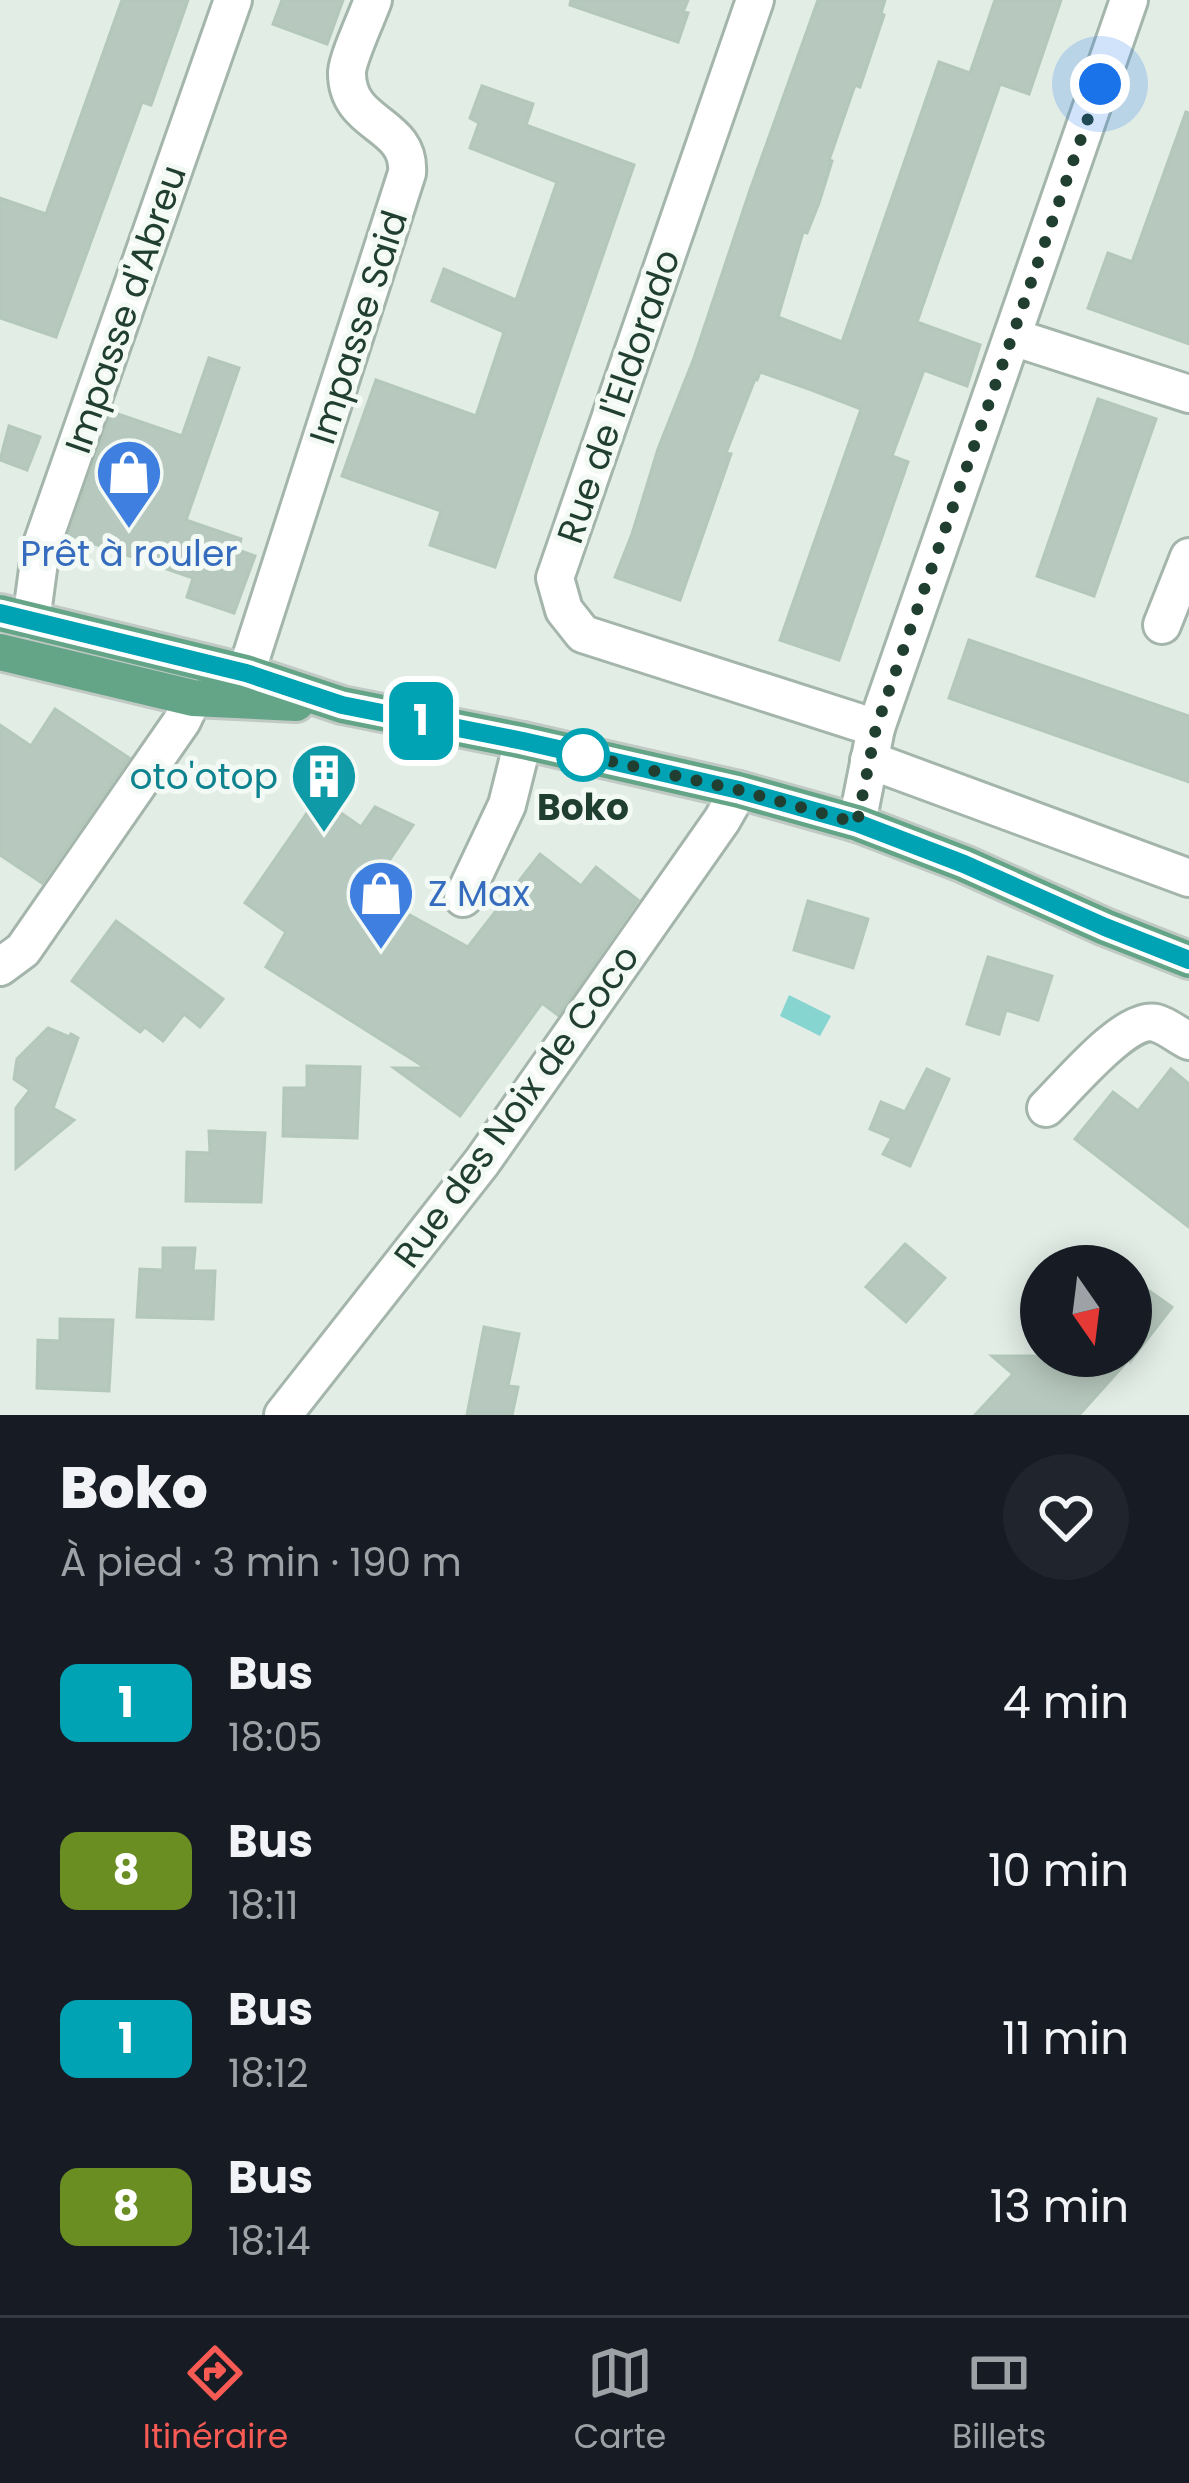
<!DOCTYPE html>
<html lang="fr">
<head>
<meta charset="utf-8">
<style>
	:root { --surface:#171b24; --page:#20242c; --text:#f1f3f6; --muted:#9ea1a6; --line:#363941; --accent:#f85a54 }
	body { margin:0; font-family:Poppins,sans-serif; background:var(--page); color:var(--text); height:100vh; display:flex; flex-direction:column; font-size:45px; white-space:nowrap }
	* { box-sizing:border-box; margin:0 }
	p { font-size:39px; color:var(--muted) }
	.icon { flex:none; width:66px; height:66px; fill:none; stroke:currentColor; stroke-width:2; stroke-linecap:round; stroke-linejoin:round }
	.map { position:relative; height:1415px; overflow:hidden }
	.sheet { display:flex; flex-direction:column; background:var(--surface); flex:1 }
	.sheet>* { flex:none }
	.badge { padding:0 24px; border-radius:18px; font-size:42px; line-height:78px }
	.needle { width:78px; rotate:166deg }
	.fabs { position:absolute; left:1020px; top:1245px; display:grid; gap:24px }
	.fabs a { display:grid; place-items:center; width:132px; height:132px; border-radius:50%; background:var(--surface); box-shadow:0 6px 30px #0003; font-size:60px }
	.you { position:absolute; width:60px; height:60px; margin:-30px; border:9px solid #fff; border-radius:50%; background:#1a73e8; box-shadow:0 0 0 18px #1a73e833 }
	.map>.badge { position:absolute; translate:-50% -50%; box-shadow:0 0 0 6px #fff }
	.round { display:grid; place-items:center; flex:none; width:126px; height:126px; border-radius:63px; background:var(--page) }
	.head { display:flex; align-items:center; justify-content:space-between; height:204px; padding:0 60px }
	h1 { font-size:57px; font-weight:800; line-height:90px }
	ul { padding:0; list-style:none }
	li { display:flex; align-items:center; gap:36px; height:168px; padding:0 60px }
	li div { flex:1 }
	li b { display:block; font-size:45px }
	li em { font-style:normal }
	li .badge { min-width:132px; font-weight:700; text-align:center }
	.tab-bar { display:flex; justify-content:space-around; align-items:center; height:168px; border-top:3px solid var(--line); background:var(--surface); font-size:33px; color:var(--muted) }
	.tab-bar a { display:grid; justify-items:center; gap:6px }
	.tab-bar .current { color:var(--accent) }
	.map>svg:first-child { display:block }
	.water { fill:#87d5d0 }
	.building { fill:#b7c8be; stroke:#b4c7bb; stroke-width:3 }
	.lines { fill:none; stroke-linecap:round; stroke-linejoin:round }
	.minor-casing { stroke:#a4b5ac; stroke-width:42 }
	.major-casing { stroke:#c1c9c5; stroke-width:42 }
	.minor { stroke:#fff; stroke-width:36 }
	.major { stroke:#64a587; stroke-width:36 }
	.line-casing { stroke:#fff; stroke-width:27 }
	.line { stroke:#00a3b4; stroke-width:18 }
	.walk { stroke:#213f30; stroke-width:12; stroke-dasharray:0 21.6 }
	.stop-dot { fill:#fff; stroke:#00a3b4; stroke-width:6 }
	.labels { text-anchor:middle; stroke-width:10; stroke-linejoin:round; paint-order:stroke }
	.street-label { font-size:36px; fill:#213f30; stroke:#f3f9f4 }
	.shop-label { font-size:36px; fill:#366cbe; stroke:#f3f9f4 }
	.culture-label { font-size:36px; fill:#0d838f; stroke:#f3f9f4; text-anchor:end }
	.stop-label { font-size:36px; font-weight:bold; fill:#213f30; stroke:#f3f9f4 }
</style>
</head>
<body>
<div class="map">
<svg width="1189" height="1415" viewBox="0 0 1189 1415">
	<rect width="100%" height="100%" fill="#e2ede6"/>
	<path class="water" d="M789 995 831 1016 820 1036 780 1016Z"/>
	<g class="building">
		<path d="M122 0H188L151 105 142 102 56 337 0 318V198L46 214Z"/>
		<path d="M282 0H343L327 44 273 24Z"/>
		<path d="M571 0H688L683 12 688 13 678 42 570 5Z"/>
		<path d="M818 0H885L881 13 884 15 860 87 855 85 829 160 832 161 819 203 807 233 803 232 778 317 842 342 939 62 970 73 995 0H1061L1029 94 1000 84 917 322 980 345 967 386 924 370 892 456 908 462 839 660 780 640 861 409 809 389 760 372 757 380 755 379 726 453 731 454 680 600 615 577 632 534 658 449 694 358 749 193Z"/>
		<path d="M482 86 533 104 526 125 634 165 495 567 430 545 441 511 342 476 376 380 476 416 504 332 432 301 444 269 516 300 557 182 470 148 479 123 470 118Z"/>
		<path d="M1186 112 1189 113V344L1088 308 1108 253 1132 262Z"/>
		<path d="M209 358 239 368 186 520 241 539 238 550 255 556 234 613 187 597 193 578 69 535 112 412 182 436Z"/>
		<path d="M1098 399 1156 419 1094 596 1037 576Z"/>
		<path d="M9 426 40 437 27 470 0 460Z"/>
		<path d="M969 640 1189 716V782L949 698Z"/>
		<path d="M55 709 129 758 42 883 0 855V725L31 746Z"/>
		<path d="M318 797 361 827 375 807 413 825 368 892 468 947 540 854 581 886 596 867 638 900 558 1015 542 1003 460 1116 394 1068H426L266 967 286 932 245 903Z"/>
		<path d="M808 901 868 919 853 968 794 950Z"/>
		<path d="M116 921 223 999 200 1027 184 1014 163 1041 145 1027 140 1032 72 981Z"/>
		<path d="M988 957 1052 976 1038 1020 1006 1010 999 1034 967 1024Z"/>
		<path d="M48 1028 67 1036 66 1041 71 1034 78 1038 53 1108 74 1120 16 1168V1108L30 1090 14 1079 17 1059Z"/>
		<path d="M307 1066 360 1067 357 1138 283 1136 284 1088H307Z"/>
		<path d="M927 1069 949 1079 910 1166 883 1154 892 1138 870 1129 881 1102 905 1112Z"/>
		<path d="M1171 1069 1189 1084V1227L1075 1139 1113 1092 1138 1111Z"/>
		<path d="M209 1131 265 1133 261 1202 186 1201 187 1152 210 1153Z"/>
		<path d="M905 1244 945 1278 906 1322 866 1287Z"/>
		<path d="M163 1248H195L193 1271H215L213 1319 137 1317 140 1269 163 1270Z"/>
		<path d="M1131 1278 1172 1307 1131 1360V1357L1079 1415H975L1013 1374 992 1356H1131Z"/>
		<path d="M60 1319 113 1320 109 1391 37 1388 38 1340 60 1341Z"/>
		<path d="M484 1327 519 1334 508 1386 518 1387 512 1415H467Z"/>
	</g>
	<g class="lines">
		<defs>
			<g id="minor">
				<path d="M755 0 555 578 564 610 583 634 876 728"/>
				<path d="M1013 337 1189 394"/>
				<path d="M31 621 41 547 233 0"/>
				<path d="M1162 625 1189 557"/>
				<path d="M246 673 407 173C411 122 346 127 347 72 348 57 367 17 373 0"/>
				<path d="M869 760 1189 878"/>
				<path d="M857 823 876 728 1129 0"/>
				<path d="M463 898 507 805 523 741"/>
				<path d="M0 967 23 950 182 721 193 698"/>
				<path d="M1046 1108C1067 1088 1126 1015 1156 1023 1167 1026 1179 1036 1189 1041"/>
				<path d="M283 1415 482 1162 722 820 739 790"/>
			</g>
			<g id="major">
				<path d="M0 613 246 673 342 705 523 741 739 790 857 823 964 864 1105 927 1189 960"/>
				<path d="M0 652 193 698 296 703"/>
			</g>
		</defs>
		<use href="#minor" class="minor-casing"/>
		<use href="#major" class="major-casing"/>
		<use href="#minor" class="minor"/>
		<use href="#major" class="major"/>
	</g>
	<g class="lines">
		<defs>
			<path id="line" d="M0 613 246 673 342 705 523 741 739 790 857 823 964 864 1105 927 1189 960"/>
		</defs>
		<use href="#line" class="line-casing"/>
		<use href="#line" class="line"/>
		<path class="walk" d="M583 755 566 751 739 790 857 823 876 728 1100 84"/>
	</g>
	<defs>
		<symbol id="shop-pin" viewBox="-11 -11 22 30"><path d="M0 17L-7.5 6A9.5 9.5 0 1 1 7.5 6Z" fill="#3f7fe0" stroke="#f3f9f4"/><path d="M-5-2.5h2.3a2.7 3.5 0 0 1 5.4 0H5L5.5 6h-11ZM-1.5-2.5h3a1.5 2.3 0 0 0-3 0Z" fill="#fff"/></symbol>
		<symbol id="building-pin" viewBox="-11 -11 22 30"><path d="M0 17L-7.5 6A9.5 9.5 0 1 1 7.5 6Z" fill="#0f9aa8" stroke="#f3f9f4"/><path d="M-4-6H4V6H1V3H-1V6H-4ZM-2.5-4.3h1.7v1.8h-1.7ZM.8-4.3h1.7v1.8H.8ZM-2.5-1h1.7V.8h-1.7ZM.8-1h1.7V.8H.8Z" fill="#fff"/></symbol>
	</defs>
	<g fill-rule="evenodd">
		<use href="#shop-pin" x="91" y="434" width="76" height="104"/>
		<use href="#building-pin" x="286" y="738" width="76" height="104"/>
		<use href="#shop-pin" x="343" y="855" width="76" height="104"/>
	</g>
	<circle class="stop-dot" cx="583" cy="755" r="24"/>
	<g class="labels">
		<g class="street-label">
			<text transform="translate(125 309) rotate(-71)" y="13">Impasse d'Abreu</text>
			<text transform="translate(358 327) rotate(-72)" y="13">Impasse Said</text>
			<text transform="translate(618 396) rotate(-71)" y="13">Rue de l'Eldorado</text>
			<text transform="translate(516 1106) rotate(-54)" y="13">Rue des Noix de Coco</text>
		</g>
		<g class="shop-label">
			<text x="129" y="566">Prêt à rouler</text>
			<text x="428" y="906" text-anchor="start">Z Max</text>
		</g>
		<g class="culture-label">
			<text x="278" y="789">oto'otop</text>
		</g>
		<g class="stop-label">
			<text x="583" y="820">Boko</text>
		</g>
	</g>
</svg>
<div class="fabs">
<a><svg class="needle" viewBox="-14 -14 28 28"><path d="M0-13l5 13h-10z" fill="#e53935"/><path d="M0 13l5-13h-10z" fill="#9ea1a6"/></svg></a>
</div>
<div class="you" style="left:1100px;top:84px"></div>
<b class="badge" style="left:421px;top:721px;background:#00a3b4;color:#fff">1</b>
</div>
<section class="sheet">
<div class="head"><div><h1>Boko</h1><p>À pied · 3 min · 190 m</p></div><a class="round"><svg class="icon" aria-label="heart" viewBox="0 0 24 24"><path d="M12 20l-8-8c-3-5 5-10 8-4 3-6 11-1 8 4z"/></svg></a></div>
<ul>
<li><span class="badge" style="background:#00a3b4;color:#fff">1</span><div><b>Bus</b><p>18:05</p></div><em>4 min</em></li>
<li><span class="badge" style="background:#6b8e23;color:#fff">8</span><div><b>Bus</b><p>18:11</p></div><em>10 min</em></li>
<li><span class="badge" style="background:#00a3b4;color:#fff">1</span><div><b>Bus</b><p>18:12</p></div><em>11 min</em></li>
<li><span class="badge" style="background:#6b8e23;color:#fff">8</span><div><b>Bus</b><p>18:14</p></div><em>13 min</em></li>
</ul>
</section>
<nav class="tab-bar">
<a class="current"><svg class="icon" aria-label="directions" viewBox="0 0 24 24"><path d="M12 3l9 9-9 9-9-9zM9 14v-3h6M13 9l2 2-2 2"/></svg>Itinéraire</a>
<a><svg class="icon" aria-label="map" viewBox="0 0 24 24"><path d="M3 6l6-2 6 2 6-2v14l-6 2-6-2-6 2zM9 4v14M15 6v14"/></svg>Carte</a>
<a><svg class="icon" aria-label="tickets" viewBox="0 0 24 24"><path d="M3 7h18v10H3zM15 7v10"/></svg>Billets</a>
</nav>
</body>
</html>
